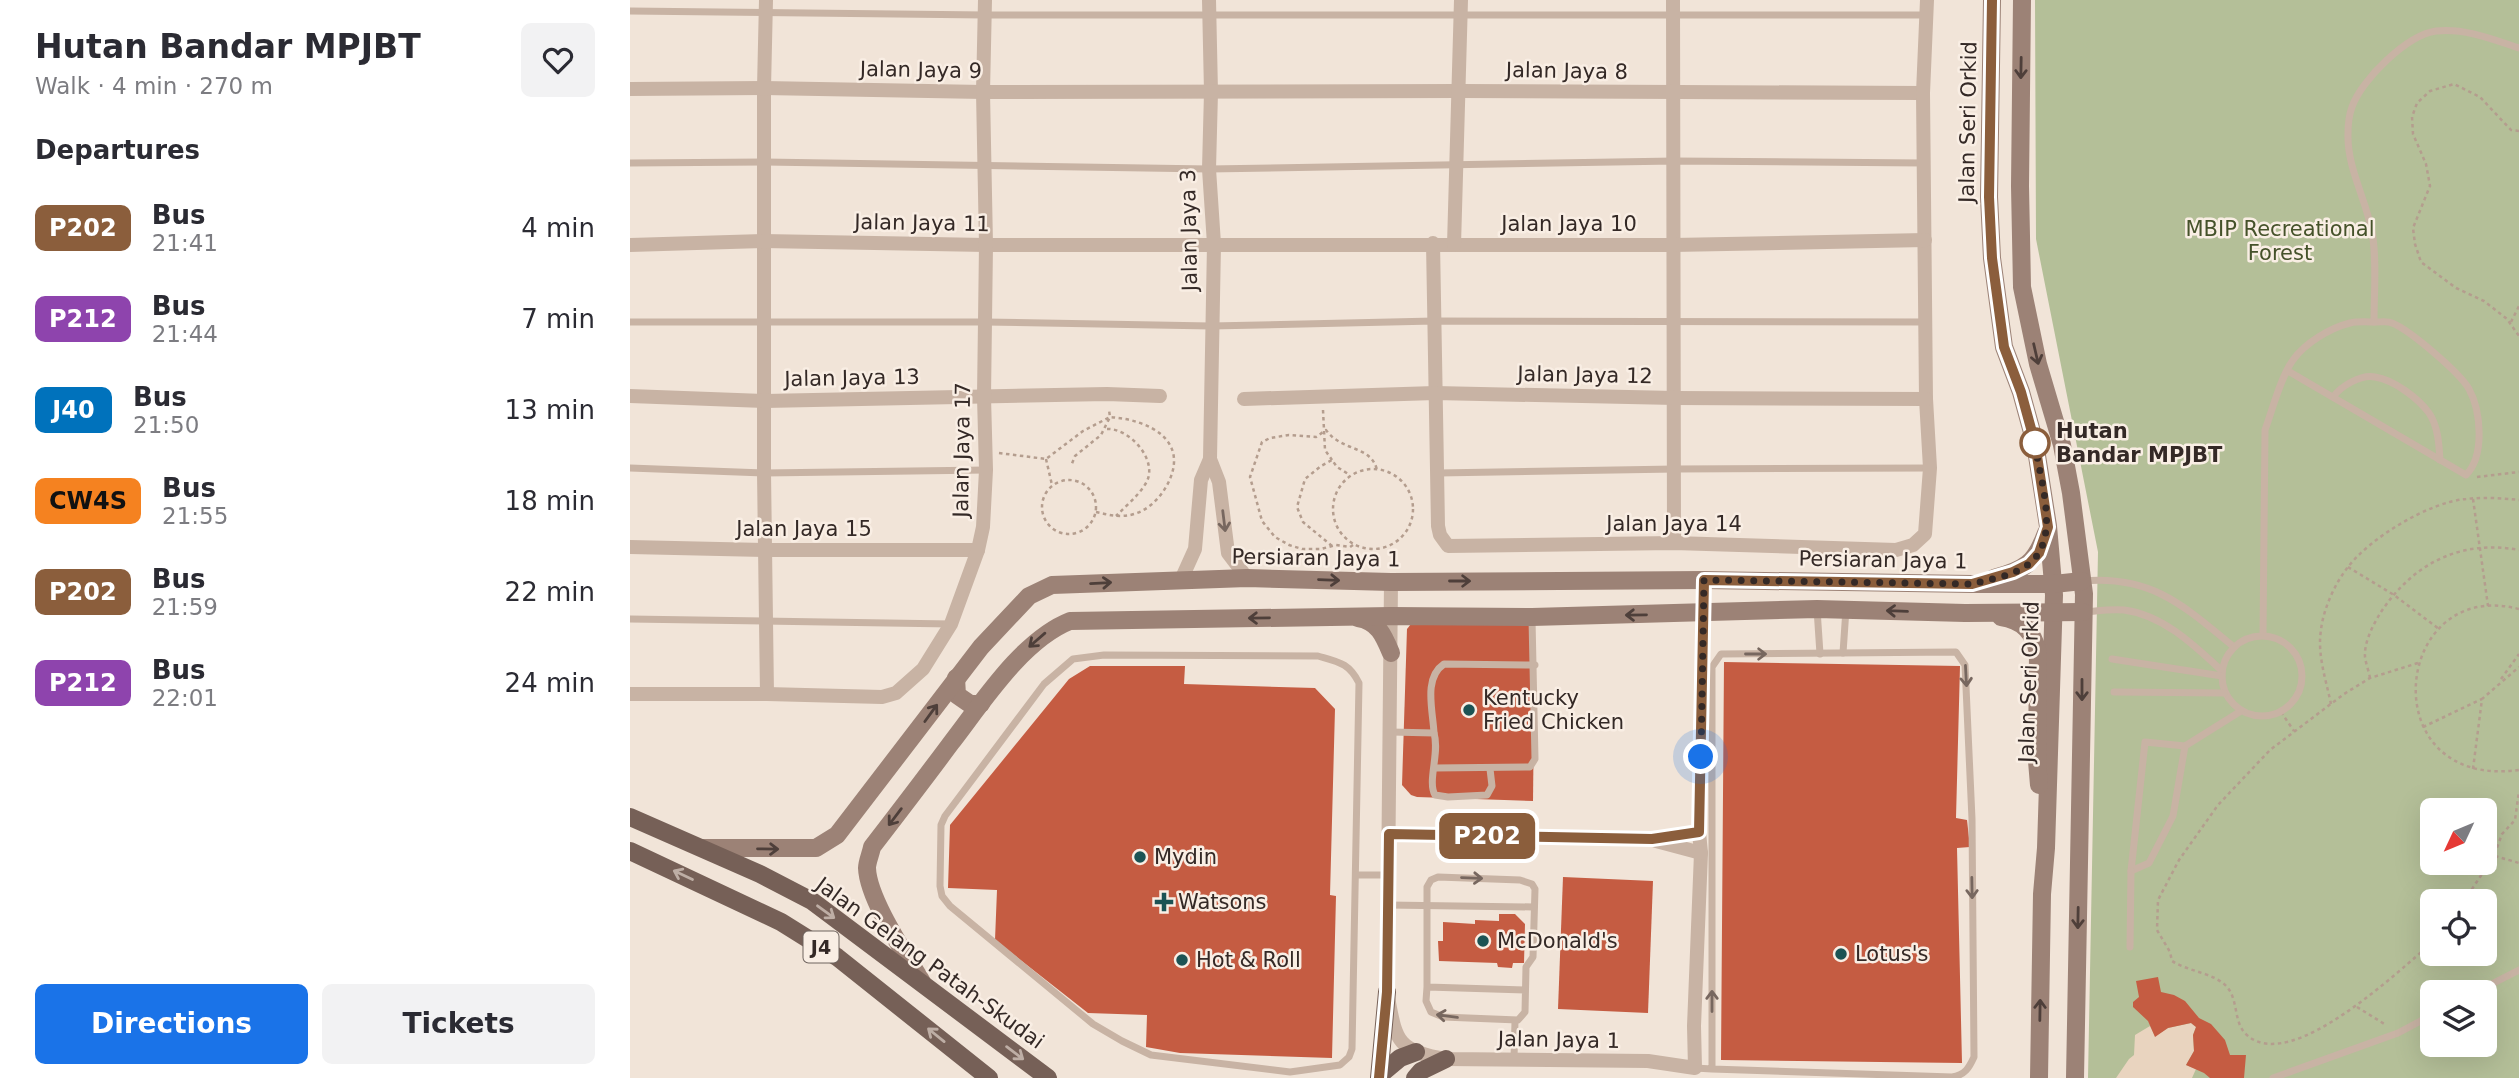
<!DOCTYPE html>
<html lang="en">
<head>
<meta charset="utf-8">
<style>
	:root { --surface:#fff; --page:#f2f2f3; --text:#2b2b33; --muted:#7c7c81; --accent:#1a73e8 }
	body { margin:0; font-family:"DejaVu Sans",sans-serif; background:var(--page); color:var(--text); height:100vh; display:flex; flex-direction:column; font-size:26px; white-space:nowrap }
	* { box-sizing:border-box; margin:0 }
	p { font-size:23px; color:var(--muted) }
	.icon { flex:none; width:38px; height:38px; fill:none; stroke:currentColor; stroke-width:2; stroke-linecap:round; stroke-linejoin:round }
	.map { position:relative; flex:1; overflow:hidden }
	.side { display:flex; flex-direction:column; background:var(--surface); width:630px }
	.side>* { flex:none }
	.badge { padding:0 14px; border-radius:10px; font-size:24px; line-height:46px }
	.needle { width:46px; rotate:226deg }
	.buttons { position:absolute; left:1790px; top:798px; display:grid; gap:14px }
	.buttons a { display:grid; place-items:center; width:77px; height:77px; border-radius:10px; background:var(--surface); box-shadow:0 7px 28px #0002; font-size:35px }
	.you { position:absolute; width:35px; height:35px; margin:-18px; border:5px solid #fff; border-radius:50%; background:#1a73e8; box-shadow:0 0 0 10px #1a73e833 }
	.map>.badge { position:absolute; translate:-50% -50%; box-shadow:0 0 0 4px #fff }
	h2 { padding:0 35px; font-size:26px; line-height:63px }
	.round { display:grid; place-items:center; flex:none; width:74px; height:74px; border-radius:10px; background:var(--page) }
	.overview { display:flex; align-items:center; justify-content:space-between; height:119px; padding:0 35px }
	h1 { font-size:33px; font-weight:800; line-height:52px }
	.cta { display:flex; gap:14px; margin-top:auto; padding:14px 35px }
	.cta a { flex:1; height:80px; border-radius:10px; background:var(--accent); color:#fff; font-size:28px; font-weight:800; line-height:80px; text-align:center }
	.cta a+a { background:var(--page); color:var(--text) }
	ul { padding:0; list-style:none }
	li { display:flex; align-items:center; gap:21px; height:91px; padding:0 35px }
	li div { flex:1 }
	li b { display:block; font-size:26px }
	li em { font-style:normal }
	li .badge { min-width:77px; font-weight:700; text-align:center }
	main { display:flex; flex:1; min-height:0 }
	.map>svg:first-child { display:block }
	.green { fill:#b4bf98; fill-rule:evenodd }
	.plaza { fill:#e9d4bf }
	.building { fill:#c55c42 }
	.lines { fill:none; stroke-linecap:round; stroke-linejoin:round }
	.path { stroke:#b49d8e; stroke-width:2.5; stroke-dasharray:3.5 3.5; stroke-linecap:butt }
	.service { stroke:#c8b3a4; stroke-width:7 }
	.minor { stroke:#c8b3a4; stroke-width:14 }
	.secondary { stroke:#9c8276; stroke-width:18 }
	.primary { stroke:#766057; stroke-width:18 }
	.oneway { stroke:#4e3f3a }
	.oneway2 { stroke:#77675f }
	.oneway3 { stroke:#beaea5 }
	.line-casing { stroke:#fff; stroke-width:16 }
	.line { stroke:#8b5e3c; stroke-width:10 }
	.walk { stroke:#342926; stroke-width:7; stroke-dasharray:0 12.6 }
	.stop-dot { fill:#fff; stroke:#8b5e3c; stroke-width:3.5 }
	.poi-dot { fill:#1c5354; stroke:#f9eee4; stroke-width:2.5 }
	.labels { text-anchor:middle; stroke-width:5; stroke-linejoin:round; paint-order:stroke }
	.shield { fill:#f9eee4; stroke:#6f645f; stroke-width:2 }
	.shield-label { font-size:19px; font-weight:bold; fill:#342926 }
	.street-label { font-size:21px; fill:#342926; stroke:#f9eee4 }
	.park-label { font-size:21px; fill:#45522a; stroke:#f9eee4 }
	.stop-label { font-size:21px; font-weight:bold; fill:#342926; stroke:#f9eee4; text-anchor:start }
	.poi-label { font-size:21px; fill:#342926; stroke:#f9eee4; text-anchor:start }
</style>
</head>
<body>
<main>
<section class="side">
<div class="overview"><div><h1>Hutan Bandar MPJBT</h1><p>Walk · 4 min · 270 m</p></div><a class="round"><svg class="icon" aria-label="heart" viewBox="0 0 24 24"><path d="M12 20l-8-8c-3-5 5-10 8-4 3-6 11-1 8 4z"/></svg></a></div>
<h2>Departures</h2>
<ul>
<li><span class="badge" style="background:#8b5e3c;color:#fff">P202</span><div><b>Bus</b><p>21:41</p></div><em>4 min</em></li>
<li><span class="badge" style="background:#8e44ad;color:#fff">P212</span><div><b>Bus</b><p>21:44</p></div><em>7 min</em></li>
<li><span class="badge" style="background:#0072bc;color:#fff">J40</span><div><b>Bus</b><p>21:50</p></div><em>13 min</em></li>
<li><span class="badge" style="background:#f58220;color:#111">CW4S</span><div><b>Bus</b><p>21:55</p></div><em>18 min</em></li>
<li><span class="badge" style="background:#8b5e3c;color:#fff">P202</span><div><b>Bus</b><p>21:59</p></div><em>22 min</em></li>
<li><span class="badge" style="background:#8e44ad;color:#fff">P212</span><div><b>Bus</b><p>22:01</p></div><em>24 min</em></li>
</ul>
<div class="cta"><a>Directions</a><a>Tickets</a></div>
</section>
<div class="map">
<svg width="1889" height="1078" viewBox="0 0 1889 1078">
	<rect width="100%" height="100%" fill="#f1e4d8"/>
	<path class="green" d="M1405 0H1889V1078H1458L1468 552 1406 239ZM1802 810H1855V863H1802ZM1802 901H1855V954H1802ZM1802 992H1855V1045H1802Z"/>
	<path class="plaza" d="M1561 1023 1566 1027 1563 1035 1564 1051 1556 1065 1566 1069 1562 1078H1486L1499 1059 1504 1055 1505 1035 1520 1026 1525 1036 1538 1028Z"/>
	<g class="building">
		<path d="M905 617 903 801 787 797 781 795 772 785 777 629 781 624Z"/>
		<path d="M1094 662 1330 666 1326 818 1337 820 1340 847 1327 848 1332 1063 1091 1060Z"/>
		<path d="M460 666H555L554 684 685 688 705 709 700 895 706 896 702 1058 550 1053 516 1047 517 1015 458 1013 365 940 367 890 318 888 320 825 439 679Z"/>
		<path d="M933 877 1023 881 1018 1013 928 1009Z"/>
		<path d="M869 914H885L895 924 894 963H883L882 968 868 967 867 963 809 961 808 941H813V922L845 924V920L869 921Z"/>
		<path d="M1528 977 1531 992 1544 995 1555 1001 1569 1018 1581 1024 1595 1040 1600 1055H1616L1614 1078H1580L1574 1073 1556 1065 1564 1051 1563 1035 1566 1027 1561 1023 1538 1028 1525 1037 1518 1021 1503 1007V1002L1509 997 1506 981Z"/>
	</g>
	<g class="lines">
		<g class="path">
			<path d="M1889 131 1881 130 1850 97 1824 84 1800 91 1787 103 1782 117 1783 134 1796 164 1800 186 1783 228 1785 244 1791 262 1826 288 1854 301 1877 319 1889 336"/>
			<path d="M1881 322 1889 306"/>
			<path d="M693 410 695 450 702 460"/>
			<path d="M477 429C500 428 529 461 516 483 509 495 496 506 486 516"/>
			<path d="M369 453 416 459 453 431 480 417 471 435 445 456 441 466"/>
			<path d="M416 459 422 485"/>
			<circle cx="743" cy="509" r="40"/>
			<path d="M1847 477 1889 472"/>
			<circle cx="439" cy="507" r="27"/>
			<path d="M1843 499 1858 606"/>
			<path d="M466 512C479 515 491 518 504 514 518 510 529 499 536 487 562 441 520 420 480 417L479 410"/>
			<path d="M723 545 720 547 706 545 691 549H672L659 545 645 537 632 521 620 477 632 442 640 438 659 435 686 437 696 430C712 452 741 445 747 470"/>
			<path d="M702 546 673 522 667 507 675 479 691 466 702 460 707 467 720 475"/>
			<path d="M1718 567 1764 595 1809 629"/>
			<path d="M1889 609C1762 576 1741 790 1889 770"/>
			<path d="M1788 663 1740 678 1714 694 1640 750 1588 805 1549 860 1528 900 1527 930 1540 952 1542 961C1559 972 1586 973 1598 988 1609 1003 1603 1024 1618 1036 1663 1073 1769 970 1802 943"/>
			<path d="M1740 678C1739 672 1736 664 1735 657 1734 642 1743 625 1751 612 1783 564 1830 539 1889 550"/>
			<path d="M1871 679 1889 654"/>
			<path d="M1701 704C1696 680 1687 654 1691 630 1693 610 1705 583 1718 567 1740 538 1799 502 1836 499 1853 497 1872 498 1889 500"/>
			<path d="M1651 712 1664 731"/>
			<path d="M1793 727 1852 699"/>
			<path d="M1843 769 1852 699 1889 667"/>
			<path d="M1865 856 1889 863"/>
			<path d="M1834 901 1864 856 1872 834 1885 820 1889 791"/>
			<path d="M1727 1007 1756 1025"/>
		</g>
		<g class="service">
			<path d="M0 11 355 15H1297"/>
			<path d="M0 163 135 162 579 169 1044 161 1293 163"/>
			<path d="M0 322H355L581 326 804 321 1296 322"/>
			<path d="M1744 322C1744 294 1747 259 1742 232 1736 199 1717 168 1718 134 1718 126 1719 115 1722 107 1731 80 1777 35 1806 31 1835 28 1862 39 1889 48"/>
			<path d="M1703 397C1711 386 1731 374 1745 377 1764 380 1788 398 1799 413 1808 426 1809 444 1810 460"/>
			<path d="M0 468 134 473 356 470"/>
			<path d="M808 473 1045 469 1300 468"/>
			<path d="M1453 581C1522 575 1554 606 1604 647"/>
			<path d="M1187 609 1190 654"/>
			<path d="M1455 612C1467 611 1481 609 1494 610 1533 615 1564 645 1592 671"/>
			<path d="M0 619 321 624"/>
			<path d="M1633 635 1635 430C1642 411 1651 376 1663 360 1675 343 1700 328 1720 323 1728 321 1738 322 1747 322 1752 322 1758 321 1762 323 1780 330 1830 373 1839 389 1851 411 1855 456 1836 475L1658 371"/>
			<circle cx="1632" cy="676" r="40"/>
			<path d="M1213 653 1216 609"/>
			<path d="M474 655 688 656C709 662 719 663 729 683L722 1049 719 1057 710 1065 660 1072 521 1055 492 1041 463 1024 320 906 312 896 310 886 311 825 315 816 414 684 443 659Z"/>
			<path d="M1482 659 1592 676"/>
			<path d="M1484 692 1594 693"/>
			<path d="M761 732 804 733C810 753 797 781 805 795L818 797 857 795 862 786 860 769"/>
			<path d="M804 733C803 711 793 678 814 664L905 665"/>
			<path d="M1555 746 1515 742 1501 871 1519 863 1543 816 1555 746 1611 711"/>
			<path d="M805 768 900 767 905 759 902 619"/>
			<path d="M726 875H758"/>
			<path d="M758 905 904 907"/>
			<path d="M1500 947 1501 871"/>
			<path d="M797 987V887L801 880 808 877 890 880 902 884 905 889 903 957 896 967 895 1012 888 1020 813 1017 801 1012 796 1001 797 987 895 990"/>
			<path d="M1846 992 1889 970"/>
			<path d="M884 1059 885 1021"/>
			<path d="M1065 1068 1082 1069 1322 1077C1335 1075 1339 1068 1344 1057L1342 819 1335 665 1326 652 1091 654 1082 667V1069"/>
			<path d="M1643 1078 1768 1033 1802 1015"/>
		</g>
		<g class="minor">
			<path d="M136 0 134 88V473L137 694"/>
			<path d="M579 0 581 92 579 169 584 244 580 459 589 482 598 553 617 578"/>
			<path d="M1043 0 1044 543"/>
			<path d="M0 89 134 88 353 92 829 91 1293 93"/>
			<path d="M803 243 808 526 810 535 818 546 1044 543 1266 550 1283 545 1295 534 1300 468 1296 399 1293 93 1297 0"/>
			<path d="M0 245 133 241 356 245H1043L1295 240"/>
			<path d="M824 245 831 0"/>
			<path d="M0 396 135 401 477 394 530 396"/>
			<path d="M614 399 805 393 1045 398 1296 399"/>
			<path d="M0 547 135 550H348"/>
			<path d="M551 580 565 549 571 480 580 459"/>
			<path d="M761 582 757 992C766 1038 764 1051 816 1059L1018 1061 1065 1068 1064 1026 1071 853 1069 832 1074 580"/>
			<path d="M0 694H137L252 697 266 693 293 669 321 624 348 550 353 527 356 470 354 397 356 245 353 92 355 0"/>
			<path d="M759 834 1022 839 1069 832"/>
			<path d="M1026 841 1071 853"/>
		</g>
		<g class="secondary">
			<path d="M1362 0 1359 197 1362 258 1374 347 1391 392 1405 443 1418 526 1424 595 1416 848 1412 894 1409 1078"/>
			<path d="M1392 0 1390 186 1392 287 1408 364 1432 445 1441 493 1454 594 1445 1078"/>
			<path d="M1364 578C1395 570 1405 563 1416 533"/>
			<path d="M1371 617C1393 620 1404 633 1408 653L1407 761 1409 785"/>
			<path d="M728 618C748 621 754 636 761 653"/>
			<path d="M326 678 327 695 340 704H351"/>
			<path d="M73 848H186L207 835 351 647 399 596 422 585 617 578 761 582 1074 580 1342 584H1424L1452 581"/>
			<path d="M292 982C276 955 238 899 237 868 237 862 241 853 242 847 269 812 295 778 321 743 352 703 392 640 440 621L761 616 902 617 1187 609 1335 613 1453 612"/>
		</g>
		<g class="primary">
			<path d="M0 817 130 874 182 901 418 1078"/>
			<path d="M0 851 151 922 207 957 359 1078"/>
			<path d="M751 1074 770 1058 786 1052"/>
			<path d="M749 1078 757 992"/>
			<path d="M785 1078 791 1071 816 1059"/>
		</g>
	</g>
	<defs><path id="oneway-shaft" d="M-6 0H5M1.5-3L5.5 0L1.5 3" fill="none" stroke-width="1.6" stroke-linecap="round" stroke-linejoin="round" transform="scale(1.75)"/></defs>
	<g class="oneway">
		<use href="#oneway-shaft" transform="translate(1391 68) rotate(91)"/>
		<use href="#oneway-shaft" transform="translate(1406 354) rotate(77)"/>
		<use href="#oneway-shaft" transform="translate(699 580) rotate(2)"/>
		<use href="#oneway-shaft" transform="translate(830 581)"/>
		<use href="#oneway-shaft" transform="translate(471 583) rotate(-3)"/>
		<use href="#oneway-shaft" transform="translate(1267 611) rotate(-178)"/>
		<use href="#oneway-shaft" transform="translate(1006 615) rotate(179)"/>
		<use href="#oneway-shaft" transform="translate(629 618) rotate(179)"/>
		<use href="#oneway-shaft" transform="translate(407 640) rotate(139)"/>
		<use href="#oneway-shaft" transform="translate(1452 690) rotate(90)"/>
		<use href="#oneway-shaft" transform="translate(301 713) rotate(-54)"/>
		<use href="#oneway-shaft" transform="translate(265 817) rotate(127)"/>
		<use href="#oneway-shaft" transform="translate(138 849) rotate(1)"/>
		<use href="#oneway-shaft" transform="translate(1448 918) rotate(91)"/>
		<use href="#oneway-shaft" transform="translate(1410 1010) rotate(-89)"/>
	</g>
	<g class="oneway2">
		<use href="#oneway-shaft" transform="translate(594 521) rotate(83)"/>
		<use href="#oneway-shaft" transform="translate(1126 654)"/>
		<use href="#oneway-shaft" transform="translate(1336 676) rotate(87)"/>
		<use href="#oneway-shaft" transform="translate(842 878) rotate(2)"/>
		<use href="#oneway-shaft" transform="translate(1342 888) rotate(89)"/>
		<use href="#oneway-shaft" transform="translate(1082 1001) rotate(-90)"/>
		<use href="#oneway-shaft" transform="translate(817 1016) rotate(-172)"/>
	</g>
	<g class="oneway3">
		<use href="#oneway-shaft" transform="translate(53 875) rotate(-155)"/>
		<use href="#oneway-shaft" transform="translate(196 912) rotate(36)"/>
		<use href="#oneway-shaft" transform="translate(306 1035) rotate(-141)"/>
		<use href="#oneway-shaft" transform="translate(385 1053) rotate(37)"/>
	</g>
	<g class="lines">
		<defs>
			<path id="line" d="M749 1078 757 992 759 834 1022 839 1069 832 1074 580 1342 584 1383 572 1399 564 1409 553 1418 527 1405 443 1391 392 1374 347 1362 258 1359 197 1362 0"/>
		</defs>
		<use href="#line" class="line-casing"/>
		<use href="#line" class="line"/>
		<path class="walk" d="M1071 757 1074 580 1342 584C1361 579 1383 576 1399 564 1432 538 1409 478 1405 443"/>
	</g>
	<circle class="stop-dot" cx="1405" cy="443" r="14"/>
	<g class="poi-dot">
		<circle cx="839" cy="710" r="7"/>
		<circle cx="510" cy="857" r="7"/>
		<path d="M530.5 891.5h7v7h7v7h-7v7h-7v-7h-7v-7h7z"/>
		<circle cx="853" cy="941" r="7"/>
		<circle cx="1211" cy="954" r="7"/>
		<circle cx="552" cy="960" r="7"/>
	</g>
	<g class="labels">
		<rect class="shield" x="173.5" y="931.5" width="35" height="31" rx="5"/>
		<g class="shield-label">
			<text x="191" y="954">J4</text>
		</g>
		<g class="street-label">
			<text transform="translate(291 70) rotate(1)" y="7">Jalan Jaya 9</text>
			<text transform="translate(937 71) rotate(1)" y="7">Jalan Jaya 8</text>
			<text transform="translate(1338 122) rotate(-89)" y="7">Jalan Seri Orkid</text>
			<text transform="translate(292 223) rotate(1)" y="7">Jalan Jaya 11</text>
			<text x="939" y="231">Jalan Jaya 10</text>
			<text transform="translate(559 230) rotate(-91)" y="7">Jalan Jaya 3</text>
			<text transform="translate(955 375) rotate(1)" y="7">Jalan Jaya 12</text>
			<text transform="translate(222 378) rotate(-1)" y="7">Jalan Jaya 13</text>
			<text transform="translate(332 450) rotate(-89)" y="7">Jalan Jaya 17</text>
			<text x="1044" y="531">Jalan Jaya 14</text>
			<text x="174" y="536">Jalan Jaya 15</text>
			<text transform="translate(686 558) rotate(1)" y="7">Persiaran Jaya 1</text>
			<text transform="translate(1253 560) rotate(1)" y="7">Persiaran Jaya 1</text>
			<text transform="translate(1399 682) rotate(-88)" y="7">Jalan Seri Orkid</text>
			<text transform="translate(300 963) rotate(36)" y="7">Jalan Gelang Patah-Skudai</text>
			<text transform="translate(929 1040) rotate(1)" y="7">Jalan Jaya 1</text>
		</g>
		<g class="park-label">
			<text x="1650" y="236">MBIP Recreational<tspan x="1650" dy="24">Forest</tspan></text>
		</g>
		<g class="stop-label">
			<text x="1426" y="438">Hutan<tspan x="1426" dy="24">Bandar MPJBT</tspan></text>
		</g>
		<g class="poi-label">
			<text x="853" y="705">Kentucky<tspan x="853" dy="24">Fried Chicken</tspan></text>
			<text x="524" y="864">Mydin</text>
			<text x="548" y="909">Watsons</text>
			<text x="867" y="948">McDonald's</text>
			<text x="1225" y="961">Lotus's</text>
			<text x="566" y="967">Hot &amp; Roll</text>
		</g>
	</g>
</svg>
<div class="buttons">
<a><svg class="needle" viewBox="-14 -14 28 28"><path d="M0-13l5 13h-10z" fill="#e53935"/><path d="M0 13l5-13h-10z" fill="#7c7c81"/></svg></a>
<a><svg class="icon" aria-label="locate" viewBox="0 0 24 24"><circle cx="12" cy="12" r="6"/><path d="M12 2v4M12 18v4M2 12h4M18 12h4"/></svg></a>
<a><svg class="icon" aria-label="layers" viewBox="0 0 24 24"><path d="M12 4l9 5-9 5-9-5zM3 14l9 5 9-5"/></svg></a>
</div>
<div class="you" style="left:1071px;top:757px"></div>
<b class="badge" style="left:857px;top:836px;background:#8b5e3c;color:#fff">P202</b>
</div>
</main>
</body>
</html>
